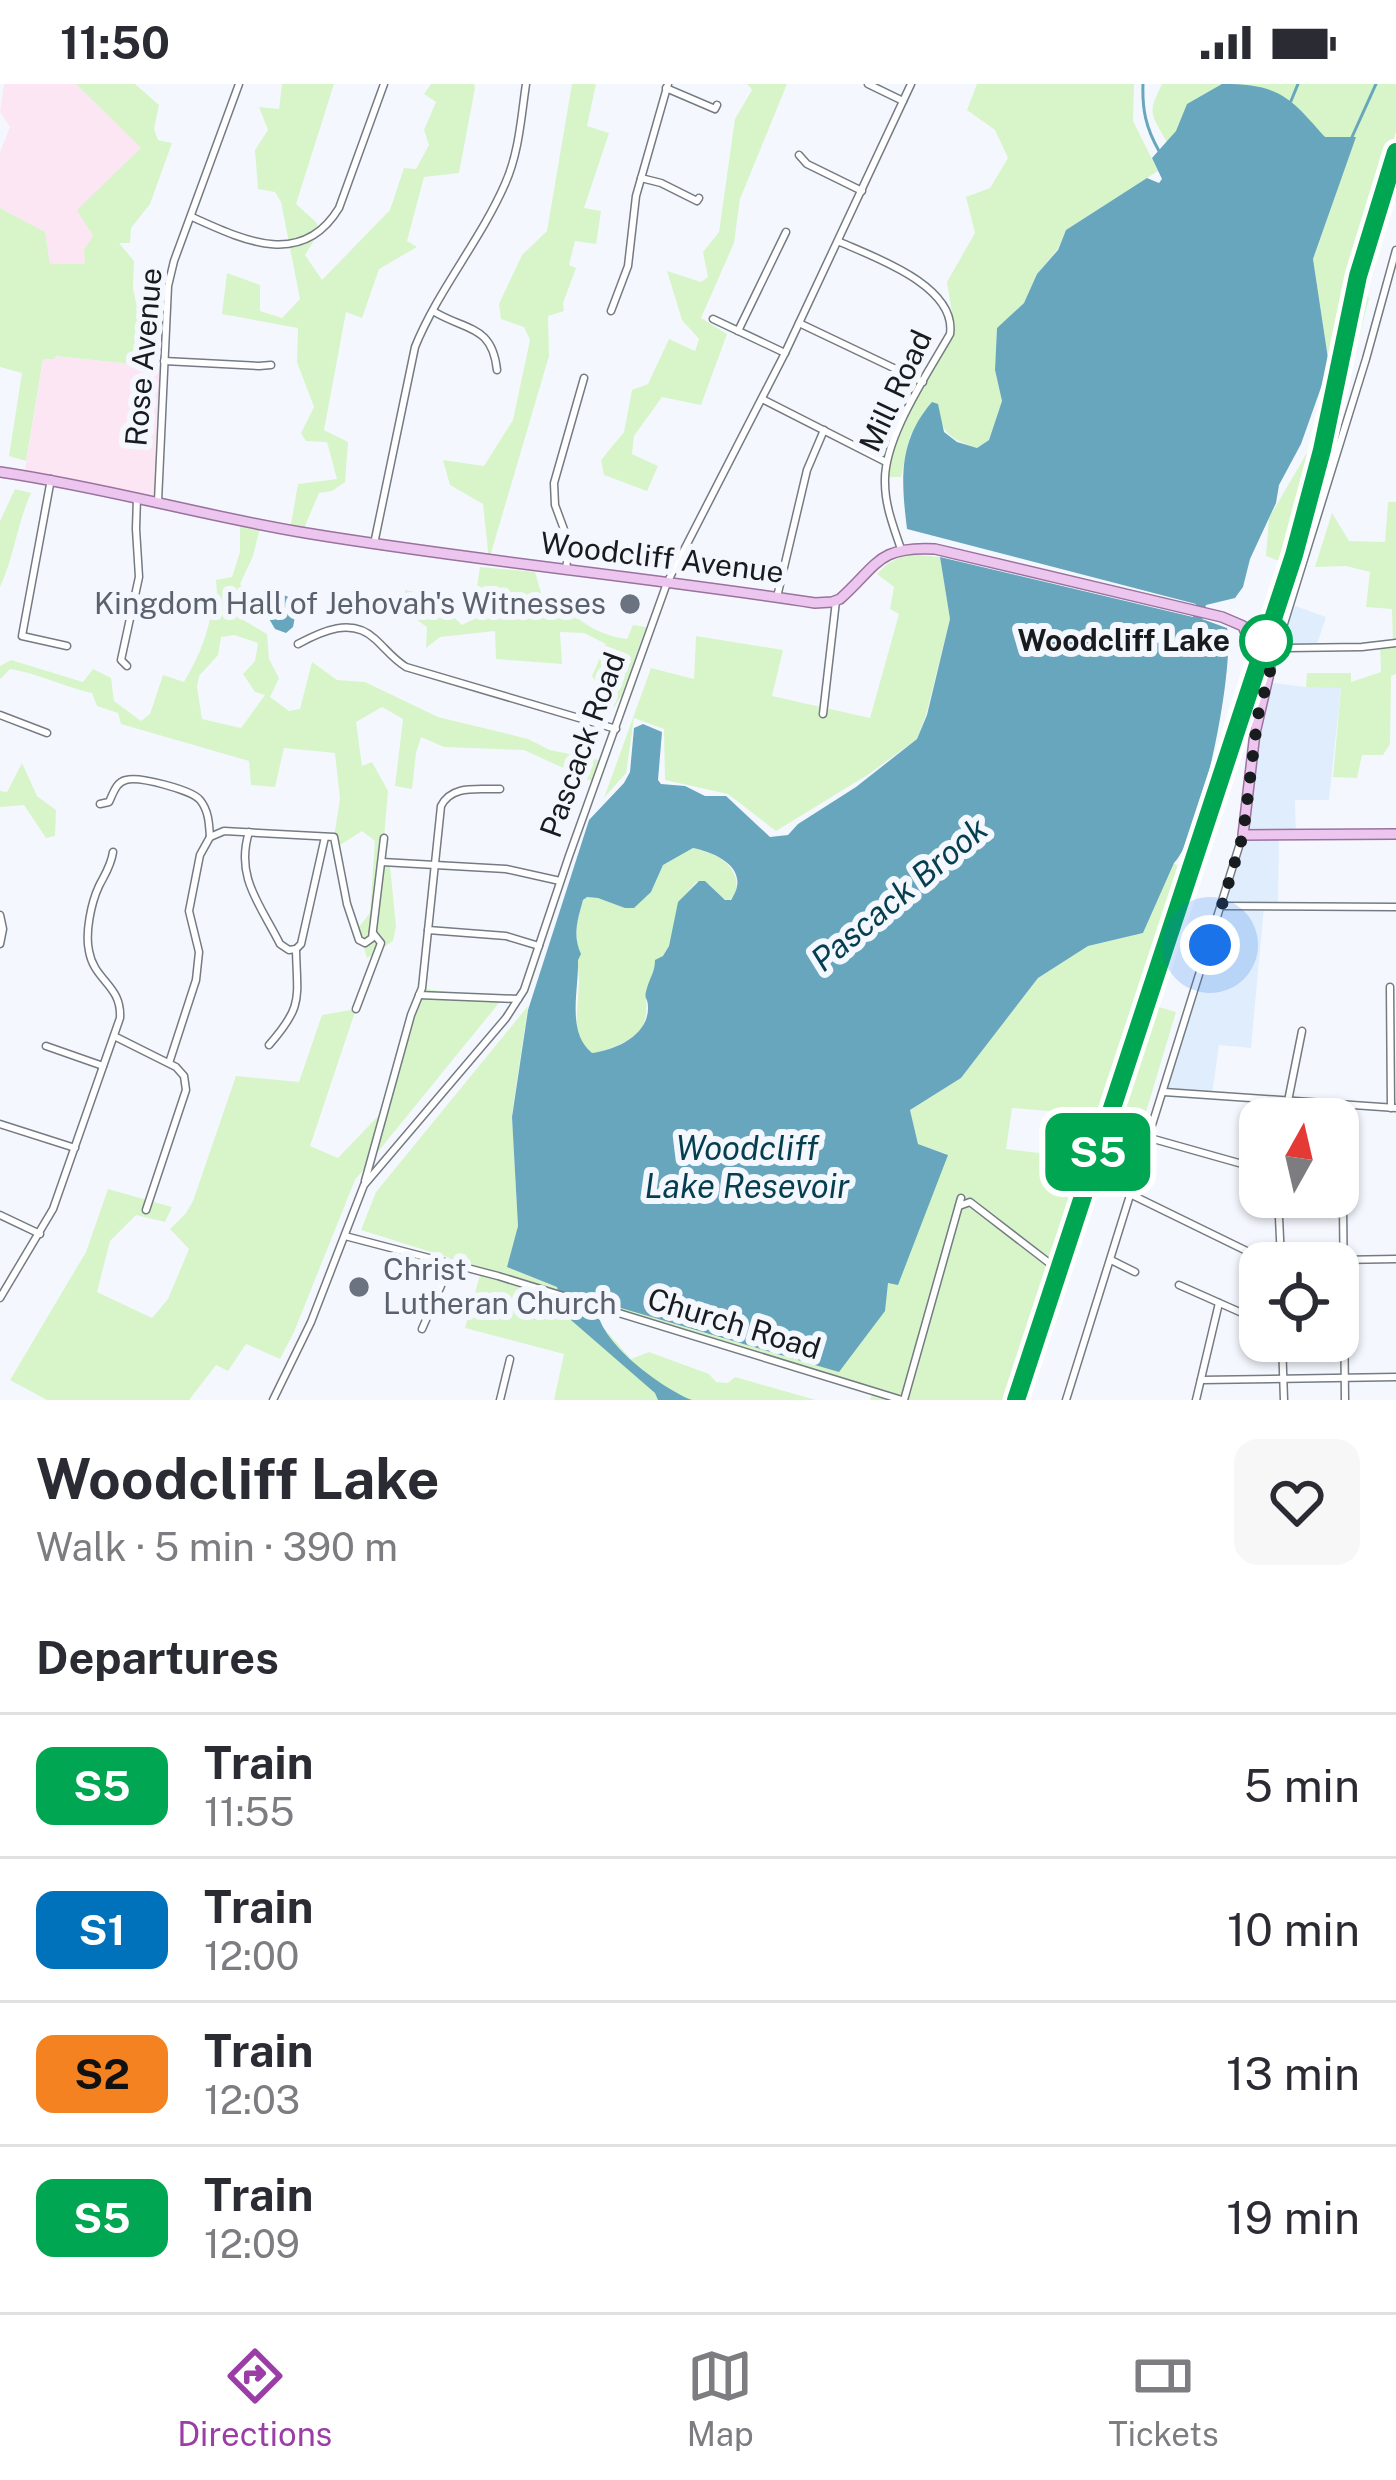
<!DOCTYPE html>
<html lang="en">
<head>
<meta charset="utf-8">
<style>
	:root { --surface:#fff; --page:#f7f7f7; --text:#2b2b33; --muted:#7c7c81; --line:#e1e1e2; --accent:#9a3da6 }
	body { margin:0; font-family:"Public Sans",sans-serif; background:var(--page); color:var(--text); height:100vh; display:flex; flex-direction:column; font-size:45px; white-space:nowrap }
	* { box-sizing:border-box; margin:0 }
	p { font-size:39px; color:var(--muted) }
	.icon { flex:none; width:66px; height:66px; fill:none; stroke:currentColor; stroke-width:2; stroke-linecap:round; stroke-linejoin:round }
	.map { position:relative; height:1316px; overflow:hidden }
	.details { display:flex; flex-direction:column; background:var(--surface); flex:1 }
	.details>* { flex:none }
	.badge { padding:0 24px; border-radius:18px; font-size:42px; line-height:78px }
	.needle { width:78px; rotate:8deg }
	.fabs { position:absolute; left:1239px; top:1014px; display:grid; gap:24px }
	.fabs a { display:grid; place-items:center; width:120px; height:120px; border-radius:24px; background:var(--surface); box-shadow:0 3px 9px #0004; font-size:60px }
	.you { position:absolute; width:60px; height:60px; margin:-30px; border:9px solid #fff; border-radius:50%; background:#1a73e8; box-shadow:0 0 0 18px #1a73e833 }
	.map>.badge { position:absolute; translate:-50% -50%; box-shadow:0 0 0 6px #fff }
	h2 { padding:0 36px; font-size:45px; line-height:108px }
	.round { display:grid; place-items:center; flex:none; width:126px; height:126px; border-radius:24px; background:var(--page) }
	.head { display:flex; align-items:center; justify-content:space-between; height:204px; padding:0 36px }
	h1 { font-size:57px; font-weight:700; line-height:90px }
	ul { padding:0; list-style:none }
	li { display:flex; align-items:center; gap:36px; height:144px; padding:0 36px; border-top:3px solid var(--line) }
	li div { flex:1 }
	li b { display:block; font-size:45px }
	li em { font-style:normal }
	li .badge { min-width:132px; font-weight:700; text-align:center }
	.status { display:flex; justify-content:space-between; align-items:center; height:84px; padding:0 60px; background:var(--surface); direction:ltr }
	.status svg { height:33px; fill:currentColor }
	.menu { display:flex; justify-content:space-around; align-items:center; height:168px; border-top:3px solid var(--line); background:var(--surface); font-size:33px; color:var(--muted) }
	.menu a { display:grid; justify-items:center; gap:6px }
	.menu .on { color:var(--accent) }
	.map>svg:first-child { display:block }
	.built { fill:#e0edfc }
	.education { fill:#fde6f4 }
	.green { fill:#d7f5c9; fill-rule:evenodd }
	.water { fill:#68a6bd; fill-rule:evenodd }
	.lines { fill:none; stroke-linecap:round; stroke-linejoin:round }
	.stream { stroke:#68a6bd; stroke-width:3 }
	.minor-casing { stroke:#747b83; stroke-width:9 }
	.major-casing { stroke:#9a729e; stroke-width:12 }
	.minor { stroke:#fff; stroke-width:6 }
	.major { stroke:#ecc6ee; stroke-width:9 }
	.rail-casing { stroke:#393d40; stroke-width:8 }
	.rail { stroke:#f4f8fe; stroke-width:3; stroke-dasharray:9; stroke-linecap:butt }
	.line-casing { stroke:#fff; stroke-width:27 }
	.line { stroke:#00a651; stroke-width:18 }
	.walk { stroke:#191c1f; stroke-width:12; stroke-dasharray:0 21.6 }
	.worship-dot { fill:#6b7280; stroke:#f4f8fe; stroke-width:4.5 }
	.stop-dot { fill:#fff; stroke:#00a651; stroke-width:6 }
	.labels { text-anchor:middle; stroke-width:12; stroke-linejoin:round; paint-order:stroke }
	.street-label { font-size:30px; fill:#191c1f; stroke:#f4f8fe }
	.worship-label { font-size:30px; fill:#5b616d; stroke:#f4f8fe; text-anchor:end }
	.stop-label { font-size:30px; font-weight:bold; fill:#191c1f; stroke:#f4f8fe; text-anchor:end }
	.water-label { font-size:33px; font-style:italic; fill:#043e4f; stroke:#f4f8fe }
</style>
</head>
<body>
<div class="status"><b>11:50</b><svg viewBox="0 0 49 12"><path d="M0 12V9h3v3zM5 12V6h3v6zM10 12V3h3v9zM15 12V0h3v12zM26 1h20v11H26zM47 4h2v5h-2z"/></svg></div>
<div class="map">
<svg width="1396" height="1316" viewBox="0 0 1396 1316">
	<rect width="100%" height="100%" fill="#f4f8fe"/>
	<g class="built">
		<path d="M1290 520 1326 533 1316 563 1277 562Z"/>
		<path d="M1266 598 1306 603H1341L1329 716H1295L1296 751H1279L1278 823H1264L1251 964 1219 961 1212 1011 1164 1008 1238 771Z"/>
	</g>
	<g class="education">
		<path d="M4 0H76L141 64 78 126 93 153 86 180H50L45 148 0 124V68L10 43 0 28Z"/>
		<path d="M44 271 164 283 158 417 24 391Z"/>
	</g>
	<g class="green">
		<path d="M76 0H135L159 21 154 45 158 56 172 59 150 120 131 144 130 159H119L134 177 133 204 140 238 151 239V282L55 272 54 275H43L26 377 9 372 22 289 0 283V124L45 148 50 180H85L84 166 93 152 77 126 141 64Z"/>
		<path d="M282 0H334L296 120 316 138 320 147 305 171 322 196 390 126 404 84 416 85 429 61 424 46 436 18 424 10 431 0H474L475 4 459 89 424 93 407 157 417 163 379 185 362 234 346 228 324 346 348 358 345 398 332 407 319 409 302 449 290 446 298 400 337 395 327 358 306 357 301 349 314 323 297 278 298 244 222 230 227 189 260 201V227L282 234 300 215 281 118 275 108 258 105 255 66 268 46 259 23 279 25Z"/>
		<path d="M572 0H596L587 42 609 49 584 124 601 127 596 160 575 157 569 181 576 184 563 219 564 227 548 232 549 272 489 476 483 420 450 401 443 376 484 382 513 336 530 256 524 243 501 235 499 220 522 171 547 147Z"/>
		<path d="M747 0H787L740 115 734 159 701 234 727 250 701 321 662 313 634 352 632 370 658 382 647 407 604 391 601 376 624 348 632 306 648 300 669 255 695 267 699 255 682 236 667 187 701 198 708 193 703 168 719 148 735 35 752 6Z"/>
		<path d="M977 0H1134L1133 37 1158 87 1066 146 1057 166 1037 190 1024 219 997 244 995 286 1002 317 989 356 977 364C946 354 944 348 932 318L910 352 901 393H886L898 351 954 242 947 198 975 149 966 113 990 104 1008 74 995 46 967 26Z"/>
		<path d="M1162 0H1396V48L1359 158 1353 193 1369 214 1348 297 1290 481 1266 472 1269 434 1308 367 1329 281 1313 175 1337 107 1179 82C1175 73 1171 64 1165 55 1150 28 1148 29 1162 0Z"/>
		<path d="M15 405 31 409C17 440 14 473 0 503V437Z"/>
		<path d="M1388 418H1396V590L1391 592 1390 660 1383 671H1362L1357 694 1333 693 1341 604 1306 603 1307 589H1351V598L1381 588 1380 560 1393 559 1392 525 1366 523 1370 488 1346 482 1315 483 1332 429 1349 457 1385 458Z"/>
		<path d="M240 436 261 440 253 472 240 500 244 505 232 520 231 529 267 550 269 575 279 594 270 613 289 627 300 625 312 578 337 596 365 598 438 633 528 655 550 666 604 677 596 699 524 666 444 663 421 653 416 669 412 705 395 702 403 635 382 623 356 638 362 682 372 678 388 707 382 777 390 782 396 842 393 857 367 874 358 844 370 829 375 757 362 747 337 763 334 753 340 715 335 669 284 664 275 703 251 701 249 677 121 640 118 629 97 622 92 609C64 603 37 589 10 585L0 595V582L11 576 83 598 93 585 111 594 114 617 141 637 150 630 163 591 184 598C197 575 206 556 211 530L206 524 217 510 216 496 232 493 240 468ZM234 551 258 559 255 577 243 590 255 608 265 611 241 644 202 635 197 603 199 592 218 571 221 553Z"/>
		<path d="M907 470 940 473 950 535 926 631 917 655 869 690 776 747 728 710 665 696 664 645 634 634 626 689 604 714 651 584 694 595 696 552 783 566 772 612 870 634 899 530 890 525 894 503 877 490 887 480Z"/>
		<path d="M480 483 535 488 542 512 564 517C576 539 603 552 627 555L633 541 646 543 622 611 614 623 592 592 606 560 584 549 560 548 562 580 496 575 495 547 440 553 426 564 427 543C412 533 403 525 405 506L450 516 452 531 462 541 472 536Z"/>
		<path d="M22 679 37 712 56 726 55 752 46 754 24 721 0 723V707L7 708Z"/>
		<path d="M693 764C718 770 741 782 736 810L728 817 718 811 709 800 696 798C690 805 682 814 679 820 673 834 674 851 667 866 660 880 651 893 647 909 645 921 649 932 641 945 633 956 606 968 592 969L583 962 576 943 579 899 576 843 583 816 586 813 598 814 633 824 651 808 663 781Z"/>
		<path d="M1174 779 1184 788 1148 897 1152 921 1176 928 1144 1035 1012 1024 1006 1065 1091 1075 1012 1316H870L873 1308 595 1224 603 1243 631 1275 649 1268 709 1290 716 1298 728 1299 735 1293 816 1316H554L564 1270 465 1244 482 1184 361 1146 376 1108 528 922 512 1030 518 1142 507 1183 586 1214 888 1198 898 1200 947 1070 918 1060 910 1026 961 994 1038 894 1088 862 1143 849Z"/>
		<path d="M424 905 503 914 355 1096 294 1248 280 1275 246 1260 228 1287 216 1281 189 1316H47L10 1296 86 1168 108 1105 172 1123 165 1138 136 1131 110 1157 97 1208 152 1234 168 1215 189 1165 170 1145 186 1129 193 1117 236 992 299 998 322 931 356 925 310 1062 338 1074 383 1027Z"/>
	</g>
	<g class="water">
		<path d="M1222 0C1279 0 1289 12 1325 53H1356L1313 175 1329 281 1301 360 1279 401 1276 419 1250 475 1243 503 1235 514 1206 521 1202 535 1227 544C1235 584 1202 751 1174 779L1143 849 1088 862 1038 894 961 994 910 1026 918 1060 948 1071 898 1201 888 1199 885 1227 839 1288 597 1217C591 1254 663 1305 692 1316H658L655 1309 564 1230 557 1203 507 1183 518 1142 512 1033 528 926 589 736 624 699 630 688 634 644 643 640 662 648 658 696 661 700 685 702 705 712H726L770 753 788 751 798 740 856 703 917 655 927 631 950 535 940 473 1193 533 1196 520 907 445C901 396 898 357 932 318L938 320 944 348 957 358 977 364 989 356 1002 317 995 286 997 244 1024 219 1037 190 1058 166 1066 146 1147 94 1159 99 1162 95 1152 74 1176 47 1187 20ZM693 764C717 769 752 785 731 816H725L705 797H699L678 818 669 862 663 872 655 876C655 888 650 893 647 904 643 917 648 911 648 924 648 952 615 966 592 969 566 948 579 906 578 876L581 870C572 851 578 835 583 816L587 813 598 814 625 824H634L651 808 663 781Z"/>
		<path d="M279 509 291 514 296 527 293 543 286 549 275 545 265 528 267 517Z"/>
	</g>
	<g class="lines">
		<g class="stream">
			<path d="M1143 0C1142 26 1146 44 1159 67"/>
			<path d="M1291 17 1298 0"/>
			<path d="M1352 53 1376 0"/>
		</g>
		<defs>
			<g id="minor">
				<path d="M868 0 903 17"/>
				<path d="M666 4 715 25 717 21"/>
				<path d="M799 71 807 80 862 107"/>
				<path d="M641 94 661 99 697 117 699 114"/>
				<path d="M192 133C243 156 302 185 339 124L384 0"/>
				<path d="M840 158C874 173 957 202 950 250 928 289 883 354 885 399 885 422 894 444 901 465"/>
				<path d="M433 227C465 247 492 240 497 286"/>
				<path d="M611 227 628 182 636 112 668 0"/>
				<path d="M713 235 785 269"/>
				<path d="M799 239 923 298"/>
				<path d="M738 247 786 148"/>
				<path d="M164 277 259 282 271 281"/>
				<path d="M762 315 886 378"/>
				<path d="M51 395 22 552 67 562"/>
				<path d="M158 417 168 202 174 177 239 0"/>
				<path d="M374 460 415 263C438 206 480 157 505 100 519 69 521 34 526 0"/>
				<path d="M566 486 569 459 555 421 554 399 584 294"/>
				<path d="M777 513 807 386 824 346"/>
				<path d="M298 560C322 547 352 533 375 555 386 565 393 575 406 583L616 645"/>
				<path d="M1277 562 1286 564 1362 563 1396 559"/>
				<path d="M127 582 121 576 139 493 136 445 137 413"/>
				<path d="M1270 585 1366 275 1396 166"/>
				<path d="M823 630 836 517"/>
				<path d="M0 631 47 649"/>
				<path d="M100 720 109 718C113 710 116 698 126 696 139 692 192 706 200 716 209 727 209 740 210 753"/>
				<path d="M249 748C235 793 260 820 280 860L289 866 296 865 301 860 325 753"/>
				<path d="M210 753 224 747 334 753 347 820 359 856 365 859 372 854 384 754"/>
				<path d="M382 778 506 785 560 797"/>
				<path d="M1222 822 1396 823"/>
				<path d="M0 831 3 845 0 860"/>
				<path d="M428 846 506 852 539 862"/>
				<path d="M1390 903 1391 1024"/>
				<path d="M419 911 518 915"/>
				<path d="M356 925 381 859 373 849"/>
				<path d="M114 952 176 983 184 992 186 1006 146 1126"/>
				<path d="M269 961C304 921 297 915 296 865"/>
				<path d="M46 962 103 982"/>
				<path d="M169 979 196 896 199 868 189 827 200 771 210 753"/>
				<path d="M1164 1008 1396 1024"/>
				<path d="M1288 1017 1302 947"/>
				<path d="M1342 1021 1345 1316"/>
				<path d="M0 1040 75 1064"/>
				<path d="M1150 1054 1260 1085"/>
				<path d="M365 1097 411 931 422 904 441 722C452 700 478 706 500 705"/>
				<path d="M1132 1111 1261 1174 1281 1177 1396 1175"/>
				<path d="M1278 1113 1281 1175"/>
				<path d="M959 1122 970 1118 1057 1185"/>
				<path d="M0 1131 40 1150"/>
				<path d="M345 1152 498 1192 902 1316"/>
				<path d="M1111 1176 1135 1188"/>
				<path d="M1179 1201 1260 1237"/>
				<path d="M0 1214 53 1125 120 934C122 901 94 897 89 867 85 849 91 819 99 802 105 790 111 782 113 768"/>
				<path d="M422 1245 451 1179"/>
				<path d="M1282 1257 1284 1316"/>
				<path d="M1201 1296 1396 1293"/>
				<path d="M273 1316 311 1238 364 1101 506 934 524 906 569 772 667 499 785 269 911 0"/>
				<path d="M500 1316 510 1275"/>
				<path d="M904 1316 961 1114"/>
				<path d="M1066 1316 1242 753"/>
				<path d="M1196 1316 1219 1219"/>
			</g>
			<path id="major" d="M0 388C103 403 203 432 306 449 475 477 646 493 815 519L832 518 840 515C878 481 877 462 935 465L1222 533 1243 542 1256 574 1270 585 1255 649 1243 751 1396 750"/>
		</defs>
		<use href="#minor" class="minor-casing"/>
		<use href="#major" class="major-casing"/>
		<use href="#minor" class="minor"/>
		<use href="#major" class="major"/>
		<defs>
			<path id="rail" d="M1017 1316 1294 471 1322 366 1359 192 1396 68"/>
		</defs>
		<use href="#rail" class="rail-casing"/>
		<use href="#rail" class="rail"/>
	</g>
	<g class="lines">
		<defs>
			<path id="line" d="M1016 1316 1294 471 1322 366 1358 192 1396 68"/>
		</defs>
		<use href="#line" class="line-casing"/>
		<use href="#line" class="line"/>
		<path class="walk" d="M1210 861 1243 751 1258 631 1277 562 1266 557"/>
	</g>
	<g class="worship-dot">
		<circle cx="630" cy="520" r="12"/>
		<circle cx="359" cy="1203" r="12"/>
	</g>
	<circle class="stop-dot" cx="1266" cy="557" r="24"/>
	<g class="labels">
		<g class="street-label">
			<text transform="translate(144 273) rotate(-85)" y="10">Rose Avenue</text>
			<text transform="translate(896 307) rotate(-65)" y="10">Mill Road</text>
			<text transform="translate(662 474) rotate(7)" y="10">Woodcliff Avenue</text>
			<text transform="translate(583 661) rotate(-70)" y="10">Pascack Road</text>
			<text transform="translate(734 1240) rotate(17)" y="10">Church Road</text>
		</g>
		<g class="worship-label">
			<text x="606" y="530">Kingdom Hall of Jehovah's Witnesses</text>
			<text x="383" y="1196" text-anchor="start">Christ<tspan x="383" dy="34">Lutheran Church</tspan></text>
		</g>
		<g class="stop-label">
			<text x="1230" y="567">Woodcliff Lake</text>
		</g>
		<g class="water-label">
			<text transform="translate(899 810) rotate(-40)" y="12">Pascack Brook</text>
			<text x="747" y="1076">Woodcliff<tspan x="747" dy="38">Lake Resevoir</tspan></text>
		</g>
	</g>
</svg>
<div class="fabs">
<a><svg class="needle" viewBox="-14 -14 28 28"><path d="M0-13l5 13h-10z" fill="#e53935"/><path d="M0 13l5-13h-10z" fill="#7c7c81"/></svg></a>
<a><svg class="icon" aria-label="locate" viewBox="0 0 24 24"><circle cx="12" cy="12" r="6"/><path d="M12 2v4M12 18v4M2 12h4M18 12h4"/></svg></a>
</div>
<div class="you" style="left:1210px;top:861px"></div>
<b class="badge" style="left:1098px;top:1068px;background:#00a651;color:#fff">S5</b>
</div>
<section class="details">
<div class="head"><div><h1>Woodcliff Lake</h1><p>Walk · 5 min · 390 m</p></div><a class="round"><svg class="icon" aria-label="heart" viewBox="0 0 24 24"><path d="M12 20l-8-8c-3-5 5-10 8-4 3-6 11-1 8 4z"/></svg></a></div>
<h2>Departures</h2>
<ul>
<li><span class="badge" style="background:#00a651;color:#fff">S5</span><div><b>Train</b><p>11:55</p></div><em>5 min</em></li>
<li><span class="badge" style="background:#0072bc;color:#fff">S1</span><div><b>Train</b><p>12:00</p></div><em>10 min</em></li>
<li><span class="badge" style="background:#f58220;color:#111">S2</span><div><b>Train</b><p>12:03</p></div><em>13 min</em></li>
<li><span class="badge" style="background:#00a651;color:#fff">S5</span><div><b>Train</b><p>12:09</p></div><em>19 min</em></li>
</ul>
</section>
<nav class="menu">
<a class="on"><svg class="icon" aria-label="directions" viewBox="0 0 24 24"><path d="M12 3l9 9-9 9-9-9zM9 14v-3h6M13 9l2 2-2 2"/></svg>Directions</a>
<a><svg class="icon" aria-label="map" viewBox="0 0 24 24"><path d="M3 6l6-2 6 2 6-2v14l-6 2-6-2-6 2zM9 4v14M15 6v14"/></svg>Map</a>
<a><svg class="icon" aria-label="tickets" viewBox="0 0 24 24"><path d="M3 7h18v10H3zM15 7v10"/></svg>Tickets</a>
</nav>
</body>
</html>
